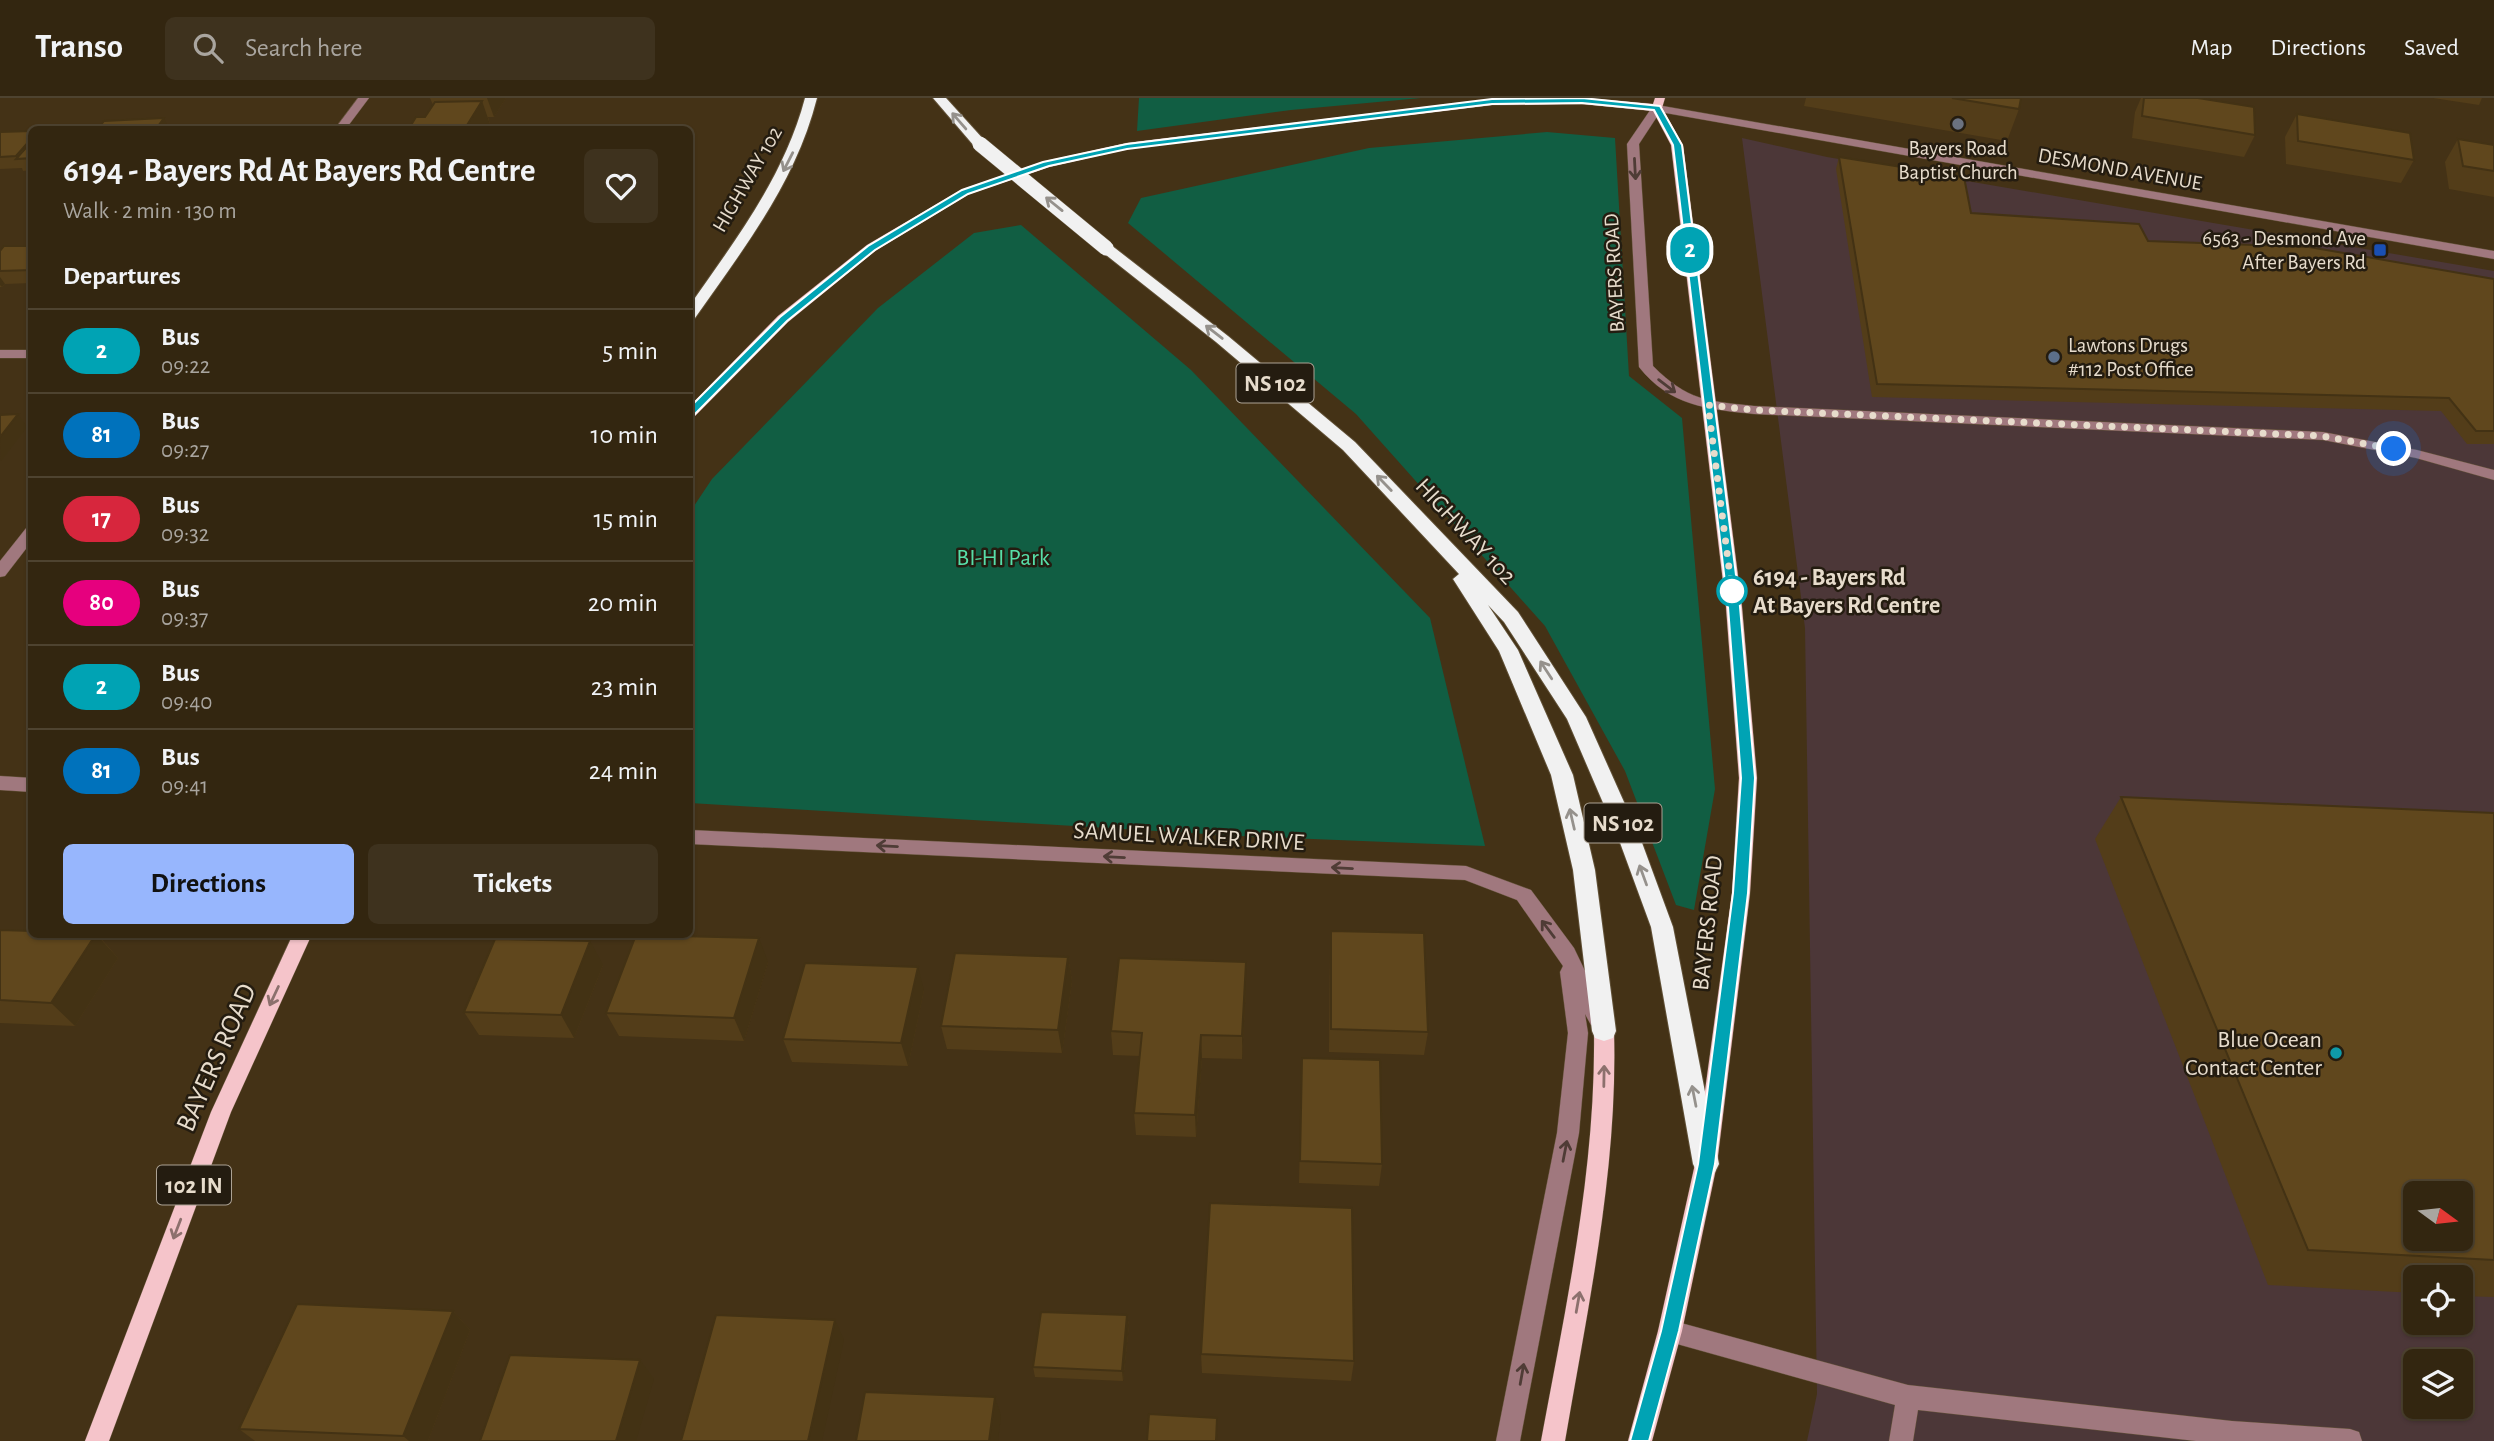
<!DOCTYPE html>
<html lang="en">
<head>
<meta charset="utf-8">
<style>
	:root { --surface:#332610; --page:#3e321e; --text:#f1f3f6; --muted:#a9a59f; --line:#4e4330; --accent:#97b6fd }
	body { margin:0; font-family:"Alegreya Sans",sans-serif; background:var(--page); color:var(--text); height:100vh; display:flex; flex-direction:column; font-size:26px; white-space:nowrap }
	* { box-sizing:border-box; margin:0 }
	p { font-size:23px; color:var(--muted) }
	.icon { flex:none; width:38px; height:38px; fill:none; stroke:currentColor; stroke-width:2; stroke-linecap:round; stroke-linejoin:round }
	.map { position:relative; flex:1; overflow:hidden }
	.drawer { position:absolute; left:28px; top:28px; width:665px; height:812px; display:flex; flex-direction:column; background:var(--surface); border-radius:10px; box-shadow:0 2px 5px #0004,0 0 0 2px var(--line) }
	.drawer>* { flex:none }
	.badge { padding:0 14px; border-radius:23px; font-size:24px; line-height:46px }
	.needle { width:46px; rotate:105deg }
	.tools { position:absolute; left:2403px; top:1083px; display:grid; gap:14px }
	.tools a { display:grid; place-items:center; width:70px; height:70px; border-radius:10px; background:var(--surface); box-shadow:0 2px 5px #0004,0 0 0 2px var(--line); font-size:35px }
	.you { position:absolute; width:35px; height:35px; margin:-18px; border:5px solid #fff; border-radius:50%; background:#1a73e8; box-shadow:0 0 0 10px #1a73e833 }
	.map>.badge { position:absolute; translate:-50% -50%; box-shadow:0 0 0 4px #fff }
	h2 { padding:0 35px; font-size:26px; line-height:63px }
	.round { display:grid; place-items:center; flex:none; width:74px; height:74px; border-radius:10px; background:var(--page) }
	.headline { display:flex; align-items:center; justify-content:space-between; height:119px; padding:0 35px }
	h1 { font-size:33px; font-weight:600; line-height:52px }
	.button { display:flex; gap:14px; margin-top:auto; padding:14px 35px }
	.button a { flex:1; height:80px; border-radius:10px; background:var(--accent); color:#111; font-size:28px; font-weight:600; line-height:80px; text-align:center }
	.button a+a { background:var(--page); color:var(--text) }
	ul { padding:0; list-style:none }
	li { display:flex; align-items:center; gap:21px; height:84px; padding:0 35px; border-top:2px solid var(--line) }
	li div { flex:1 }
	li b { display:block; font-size:26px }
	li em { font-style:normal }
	li .badge { min-width:77px; font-weight:700; text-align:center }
	header { display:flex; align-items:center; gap:42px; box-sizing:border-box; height:98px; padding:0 35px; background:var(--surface); border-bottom:2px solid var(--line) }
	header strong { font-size:33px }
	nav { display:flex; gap:38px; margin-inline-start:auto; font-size:24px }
	.search { width:490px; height:63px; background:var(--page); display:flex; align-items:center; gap:18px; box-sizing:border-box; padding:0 24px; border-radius:10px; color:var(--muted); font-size:26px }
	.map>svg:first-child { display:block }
	.commercial { fill:#4c3738; fill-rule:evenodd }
	.green { fill:#115e43 }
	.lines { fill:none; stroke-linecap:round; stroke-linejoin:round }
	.minor-casing { stroke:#615137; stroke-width:1 }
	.major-casing { stroke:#615137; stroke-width:1 }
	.highway-casing { stroke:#615137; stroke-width:2 }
	.minor { fill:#a0787e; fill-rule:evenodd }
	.major { fill:#f5c4ca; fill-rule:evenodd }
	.highway { fill:#f1f1f1; fill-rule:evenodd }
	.highway-bridge-casing { stroke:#615137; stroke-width:16; stroke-linecap:butt }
	.highway-bridge { stroke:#f1f1f1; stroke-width:15 }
	.wall { fill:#533d19 }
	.shaded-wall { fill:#433214 }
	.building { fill:#60471d; stroke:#433214; stroke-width:2; fill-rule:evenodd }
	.oneway { stroke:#95918c }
	.oneway2 { stroke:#4f3c36 }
	.oneway3 { stroke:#8c706d }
	.line { fill:#00a3b4; stroke:#fff; stroke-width:2 }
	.walk { stroke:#e7dccc; stroke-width:7; stroke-dasharray:0 12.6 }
	.worship-dot { fill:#6b7280; stroke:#241c10; stroke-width:2.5 }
	.transit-dot { fill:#1a4fb4; stroke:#241c10; stroke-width:2.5 }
	.service-dot { fill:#5c6f8a; stroke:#241c10; stroke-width:2.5 }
	.stop-dot { fill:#fff; stroke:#00a3b4; stroke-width:3.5 }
	.culture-dot { fill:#0f9aa8; stroke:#241c10; stroke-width:2.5 }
	.labels { text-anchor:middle; stroke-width:5; stroke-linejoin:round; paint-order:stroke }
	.far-poi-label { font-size:21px; fill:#e7dccc; stroke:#241c10 }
	.far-street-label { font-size:21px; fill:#e7dccc; stroke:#241c10 }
	.shield { fill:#241c10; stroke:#aca294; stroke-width:2 }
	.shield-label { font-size:23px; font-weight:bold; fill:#e7dccc }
	.street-label { font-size:24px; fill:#e7dccc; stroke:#241c10 }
	.park-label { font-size:24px; fill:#57dea8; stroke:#241c10 }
	.stop-label { font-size:24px; font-weight:bold; fill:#e7dccc; stroke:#241c10; text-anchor:start }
	.poi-label { font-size:24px; fill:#e7dccc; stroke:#241c10; text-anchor:end }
	.near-street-label { font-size:28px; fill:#e7dccc; stroke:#241c10 }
</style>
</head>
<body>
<header>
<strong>Transo</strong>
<div class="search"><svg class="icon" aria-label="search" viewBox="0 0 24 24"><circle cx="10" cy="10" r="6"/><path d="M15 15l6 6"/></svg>Search here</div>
<nav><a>Map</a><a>Directions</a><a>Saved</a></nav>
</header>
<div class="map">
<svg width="2494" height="1343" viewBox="0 0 2494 1343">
	<rect width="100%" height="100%" fill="#443216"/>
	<path class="commercial" d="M1742 40 1827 59 2494 173V1343H1807L1817 1296 1805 530ZM2415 1096H2460V1141H2415ZM2415 1180H2460V1225H2415ZM2415 1264H2460V1309H2415Z"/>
	<g class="green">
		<path d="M1139 0H1421L1291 12 1137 33Z"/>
		<path d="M1547 34 1615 40 1629 278 1682 320 1715 691 1694 812 1676 807 1625 673 1545 528 1356 316 1128 125 1141 100 1369 50Z"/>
		<path d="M1021 127 1191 272 1430 520 1485 748 1240 738 690 705V414L712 381 878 210 974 135Z"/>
	</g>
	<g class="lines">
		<defs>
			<g id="minor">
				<path d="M358 0H369L345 32H334Z"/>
				<path d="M1657 7 2494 153V161L1660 14 1639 46 1653 268C1688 303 1707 303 1754 308L2323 334 2417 352 2494 372V382L2416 360 2323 342 1754 316C1707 311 1670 308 1639 269L1627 46 1653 8Z"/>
				<rect x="0" y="252" width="32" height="8"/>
				<path d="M32 427V443L5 478 0 479V463L27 429Z"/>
				<path d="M0 678 32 680V694L0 692Z"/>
				<path d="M690 732 1466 768 1531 792 1574 850 1608 921 1605 927 1598 929 1591 927 1585 916 1588 935 1579 1035 1520 1343H1496L1557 1035 1568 935 1560 874 1563 868 1517 802 1465 782 690 746Z"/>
				<path d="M1670 1222 1908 1287 2232 1323 2350 1331 2359 1334 2362 1343H2196L1918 1312 1913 1343H1889L1895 1307 1670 1244 1662 1241 1658 1233 1662 1225Z"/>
			</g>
			<g id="major">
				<path d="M1585 0 1653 6 1655 0H1665L1662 10 1683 47 1742 509 1757 680 1750 795 1717 1066 1682 1233 1652 1343H1628L1658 1233 1695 1066 1732 795 1739 680 1726 509 1671 47 1653 13 1582 6 1492 7 1127 51 1049 69 969 96 875 153 788 224 695 318 690 319V308L778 218 867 147 961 92 1042 64 1127 45 1492 1Z"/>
				<path d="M293 836H312L231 1014 109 1343H85L211 1014Z"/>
				<path d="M1604 924 1611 927 1614 933C1618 1071 1588 1208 1565 1343H1541C1566 1208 1596 1071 1594 933L1597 927Z"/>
			</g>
			<g id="highway">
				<path d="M805 0H817C796 84 744 150 695 220L690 222V207C736 141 784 79 805 0Z"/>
				<path d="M933 0H946L985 43V49H975Z"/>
				<path d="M1106 146 1111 147 1228 238 1355 344 1518 514 1586 619 1641 742 1673 829 1719 1066 1715 1074 1706 1078 1697 1074 1693 1066 1651 829 1619 742 1567 621 1504 524 1488 507 1518 552 1573 677 1595 772 1616 933 1613 940 1604 943 1595 940 1592 933 1573 772 1551 677 1499 553 1453 481 1459 476 1343 352 1216 244 1101 153 1099 150 1101 147Z"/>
			</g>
		</defs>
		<use href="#minor" class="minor-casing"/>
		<use href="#major" class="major-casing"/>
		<use href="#highway" class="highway-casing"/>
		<use href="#minor" class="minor"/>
		<use href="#major" class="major"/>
		<use href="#highway" class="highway"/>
		<defs>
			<path id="highway-bridge" d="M980 46 1106 150"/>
		</defs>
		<use href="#highway-bridge" class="highway-bridge-casing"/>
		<use href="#highway-bridge" class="highway-bridge"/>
	</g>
	<g class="wall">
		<path d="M430 0H506L494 19H488L490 26 487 32H408L425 19 433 7Z"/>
		<path d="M1806 0H2021L2019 11 2007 43 1804 8Z"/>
		<path d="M2141 0H2198L2255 37 2244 59 2132 40 2135 14Z"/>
		<path d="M2433 0H2482L2479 7Z"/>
		<path d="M2297 16 2414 62 2401 85 2286 66 2285 39Z"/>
		<path d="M32 33V72L23 73 22 70 0 71V34Z"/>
		<path d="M2458 41 2494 47V99L2449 91 2445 64Z"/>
		<path d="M1839 59 1971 115 2148 143 2494 181V346H2467L2441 313 1872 299 1836 71Z"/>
		<path d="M32 148V185L5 186 2 189H0V153Z"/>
		<path d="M2121 699 2494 715V1199L2460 1198V1180H2415V1195L2268 1187 2095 741Z"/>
		<path d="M0 832 32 836H97L118 860 75 928 0 925Z"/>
		<path d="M1331 833 1428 934 1424 957 1329 954 1330 856Z"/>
		<path d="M1068 859 1072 883 1062 955 947 951 941 928Z"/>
		<path d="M768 864 744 943 619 938 606 915Z"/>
		<path d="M603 867 574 940 479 937 464 914Z"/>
		<path d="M1246 888 1242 961 1202 960 1196 1039 1136 1037 1134 1015 1139 958 1113 957 1111 933Z"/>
		<path d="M924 892 908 968 792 964 783 941Z"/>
		<path d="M1302 960 1382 1066 1379 1088 1299 1085Z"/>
		<path d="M453 1213 470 1232 428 1343H255L239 1331Z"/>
		<path d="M1127 1217 1129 1227 1123 1283 1035 1279 1033 1269Z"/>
		<path d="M1201 1256 1354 1263 1351 1283 1202 1275Z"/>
	</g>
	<g class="shaded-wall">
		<path d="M487 0H506L494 19Z"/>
		<path d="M482 3 490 26 487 32H464Z"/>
		<path d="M164 20 170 32H155Z"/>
		<path d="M0 179 5 186 2 189 0 187Z"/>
		<path d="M18 316 27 329 1 363 0 339Z"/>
		<path d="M96 836 118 860 75 928 51 905Z"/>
		<path d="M759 840 768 864 744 943 734 920Z"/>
		<path d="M590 843 603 867 574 940 561 917Z"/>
		<path d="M1068 859 1072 883 1062 955 1058 932Z"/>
		<path d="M1246 864V888L1242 961V938Z"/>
		<path d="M918 869 924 892 908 968 901 945Z"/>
		<path d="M1201 937 1202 960 1196 1039 1195 1017Z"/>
		<path d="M453 1213 470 1232 428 1343H409L403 1338Z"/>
		<path d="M1127 1217 1129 1227 1123 1283 1122 1273Z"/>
		<path d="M835 1222 844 1242 822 1343H808Z"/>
		<path d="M640 1262 654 1281 636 1343H616Z"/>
		<path d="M995 1299 1001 1318 998 1343H989Z"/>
	</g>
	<g class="building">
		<path d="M1952 0H2021L2019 11Z"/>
		<path d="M2144 0H2198L2254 9 2255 37 2142 18Z"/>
		<path d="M482 3 464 32H408L416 19H425L435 4Z"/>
		<path d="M2297 16 2410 35 2414 62 2298 43Z"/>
		<path d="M164 20 155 32H97L104 23Z"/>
		<path d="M225 30 224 32H200V31Z"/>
		<path d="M32 33V40L16 58 0 59V34Z"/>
		<path d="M2458 41 2494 47V73L2463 68Z"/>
		<path d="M32 43V60L16 61Z"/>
		<path d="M1839 59 1964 79 1971 115 2139 126 2148 143 2309 149 2494 181V333H2476L2449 300 1877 286Z"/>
		<path d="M4 148H32V172L0 173V153Z"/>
		<path d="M18 316 0 339V317Z"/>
		<path d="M2121 699 2494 715V1162L2308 1152ZM2415 1096H2460V1141H2415Z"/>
		<path d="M0 832 32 833V836H96L51 905 0 902Z"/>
		<path d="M1331 833 1424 835 1428 934 1331 931Z"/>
		<path d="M636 837 759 840 734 920 606 915Z"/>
		<path d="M495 841 590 843 561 917 464 914Z"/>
		<path d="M955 855 1068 859 1058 932 941 928Z"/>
		<path d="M1119 860 1246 864 1242 938 1201 937 1195 1017 1134 1015 1142 935 1111 933Z"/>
		<path d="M805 865 918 869 901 945 783 941Z"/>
		<path d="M1302 960 1380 962 1382 1066 1300 1063Z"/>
		<path d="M1210 1105 1352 1110 1354 1263 1201 1256Z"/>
		<path d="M297 1206 453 1213 403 1338 239 1331Z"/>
		<path d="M1041 1214 1127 1217 1122 1273 1033 1269Z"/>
		<path d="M716 1217 835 1222 808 1343H681Z"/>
		<path d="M510 1257 640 1262 616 1343H480Z"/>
		<path d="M865 1294 995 1299 989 1343H856Z"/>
		<path d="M1149 1316 1217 1320 1216 1343H1147Z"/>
	</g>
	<defs><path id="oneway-shaft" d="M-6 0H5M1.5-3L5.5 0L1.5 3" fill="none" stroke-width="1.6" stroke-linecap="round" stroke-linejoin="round" transform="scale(1.75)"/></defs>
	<g class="oneway">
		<use href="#oneway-shaft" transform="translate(959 23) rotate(-131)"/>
		<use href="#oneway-shaft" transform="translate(788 64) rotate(117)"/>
		<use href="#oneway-shaft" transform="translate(1054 106) rotate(-141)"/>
		<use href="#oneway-shaft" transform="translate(1214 234) rotate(-142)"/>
		<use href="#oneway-shaft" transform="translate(1384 385) rotate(-134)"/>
		<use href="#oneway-shaft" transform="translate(1546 572) rotate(-123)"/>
		<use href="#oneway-shaft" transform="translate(1572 721) rotate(-103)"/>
		<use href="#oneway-shaft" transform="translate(1643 777) rotate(-110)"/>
		<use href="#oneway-shaft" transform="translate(1694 998) rotate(-101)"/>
	</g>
	<g class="oneway2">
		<use href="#oneway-shaft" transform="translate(1635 71) rotate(87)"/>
		<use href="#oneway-shaft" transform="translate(1667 288) rotate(37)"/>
		<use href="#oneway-shaft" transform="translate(887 748) rotate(-177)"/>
		<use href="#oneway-shaft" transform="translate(1114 759) rotate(-177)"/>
		<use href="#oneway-shaft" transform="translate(1342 770) rotate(-177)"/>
		<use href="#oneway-shaft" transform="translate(1548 831) rotate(-127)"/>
		<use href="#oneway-shaft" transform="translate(1565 1053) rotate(-79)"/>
		<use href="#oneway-shaft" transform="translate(1522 1276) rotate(-80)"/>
	</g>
	<g class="oneway3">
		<use href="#oneway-shaft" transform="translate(274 898) rotate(115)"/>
		<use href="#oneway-shaft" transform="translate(1604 978) rotate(-89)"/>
		<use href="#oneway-shaft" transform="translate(177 1131) rotate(111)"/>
		<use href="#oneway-shaft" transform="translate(1578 1204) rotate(-80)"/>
	</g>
	<path class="line" d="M1582 0 1660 8 1682 47 1740 509 1755 680 1748 795 1715 1066 1679 1233 1649 1343H1630L1661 1233 1698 1066 1733 795 1741 680 1728 509 1673 47 1654 12 1582 5 1492 6 1127 51 1049 68 968 96 875 152 787 223 693 318 684 315 780 219 868 148 962 92 1043 64 1127 46 1492 1Z"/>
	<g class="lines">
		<path class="walk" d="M1732 493 1708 307 1754 312 2322 338 2394 351"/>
	</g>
	<circle class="worship-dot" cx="1958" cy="26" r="7"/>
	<rect class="transit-dot" x="2373" y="145" width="14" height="14" rx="3.5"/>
	<circle class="service-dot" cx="2054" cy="259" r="7"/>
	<circle class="stop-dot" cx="1732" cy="493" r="14"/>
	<circle class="culture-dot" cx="2336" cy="955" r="7"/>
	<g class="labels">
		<g class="far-poi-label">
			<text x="1958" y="57">Bayers Road<tspan x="1958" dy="24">Baptist Church</tspan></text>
			<text x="2366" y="147" text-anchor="end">6563 - Desmond Ave<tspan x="2366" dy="24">After Bayers Rd</tspan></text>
			<text x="2068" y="254" text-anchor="start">Lawtons Drugs<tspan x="2068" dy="24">#112 Post Office</tspan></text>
		</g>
		<g class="far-street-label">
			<text transform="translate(2120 71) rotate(10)" y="7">DESMOND AVENUE</text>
			<text transform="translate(747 81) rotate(-60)" y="7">HIGHWAY 102</text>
			<text transform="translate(1614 175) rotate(-93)" y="7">BAYERS ROAD</text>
		</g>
		<g class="shield">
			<rect x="1236.5" y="265.5" width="77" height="39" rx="5"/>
			<rect x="1584.5" y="705.5" width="77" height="39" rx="5"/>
			<rect x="157" y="1067.5" width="74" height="39" rx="5"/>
		</g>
		<g class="shield-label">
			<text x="1275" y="293">NS 102</text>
			<text x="1623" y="733">NS 102</text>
			<text x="194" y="1095">102 IN</text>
		</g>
		<g class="street-label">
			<text transform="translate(1466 433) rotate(47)" y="8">HIGHWAY 102</text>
			<text transform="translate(1189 738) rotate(3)" y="8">SAMUEL WALKER DRIVE</text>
			<text transform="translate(1707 825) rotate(-84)" y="8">BAYERS ROAD</text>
		</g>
		<g class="park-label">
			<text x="1003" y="467">BI-HI Park</text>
		</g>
		<g class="stop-label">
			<text x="1753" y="487">6194 - Bayers Rd<tspan x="1753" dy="28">At Bayers Rd Centre</tspan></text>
		</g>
		<g class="poi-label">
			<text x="2322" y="949">Blue Ocean<tspan x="2322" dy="28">Contact Center</tspan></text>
		</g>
		<g class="near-street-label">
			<text transform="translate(215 959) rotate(-66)" y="10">BAYERS ROAD</text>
		</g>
	</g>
</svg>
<div class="tools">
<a><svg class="needle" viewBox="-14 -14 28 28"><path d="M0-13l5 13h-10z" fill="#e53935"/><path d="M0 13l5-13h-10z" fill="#a9a59f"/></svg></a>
<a><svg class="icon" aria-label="locate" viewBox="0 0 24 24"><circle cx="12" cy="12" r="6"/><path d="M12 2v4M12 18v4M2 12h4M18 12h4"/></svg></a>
<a><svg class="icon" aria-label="layers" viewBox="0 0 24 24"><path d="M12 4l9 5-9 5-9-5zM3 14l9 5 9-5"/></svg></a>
</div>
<div class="you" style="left:2394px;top:351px"></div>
<b class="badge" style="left:1690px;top:152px;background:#00a3b4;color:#fff">2</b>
<section class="drawer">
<div class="headline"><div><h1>6194 - Bayers Rd At Bayers Rd Centre</h1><p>Walk · 2 min · 130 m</p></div><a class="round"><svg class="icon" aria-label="heart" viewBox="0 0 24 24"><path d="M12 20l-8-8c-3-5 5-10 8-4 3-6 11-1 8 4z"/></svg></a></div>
<h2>Departures</h2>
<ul>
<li><span class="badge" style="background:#00a3b4;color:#fff">2</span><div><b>Bus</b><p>09:22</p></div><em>5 min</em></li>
<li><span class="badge" style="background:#0072bc;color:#fff">81</span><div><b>Bus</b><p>09:27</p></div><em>10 min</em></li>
<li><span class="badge" style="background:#d7263d;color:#fff">17</span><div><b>Bus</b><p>09:32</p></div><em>15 min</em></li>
<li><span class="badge" style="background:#e6007e;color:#fff">80</span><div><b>Bus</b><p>09:37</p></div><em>20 min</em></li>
<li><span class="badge" style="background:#00a3b4;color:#fff">2</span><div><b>Bus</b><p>09:40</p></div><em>23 min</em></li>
<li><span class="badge" style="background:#0072bc;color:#fff">81</span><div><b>Bus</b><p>09:41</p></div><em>24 min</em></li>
</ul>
<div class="button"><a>Directions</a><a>Tickets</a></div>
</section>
</div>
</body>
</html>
